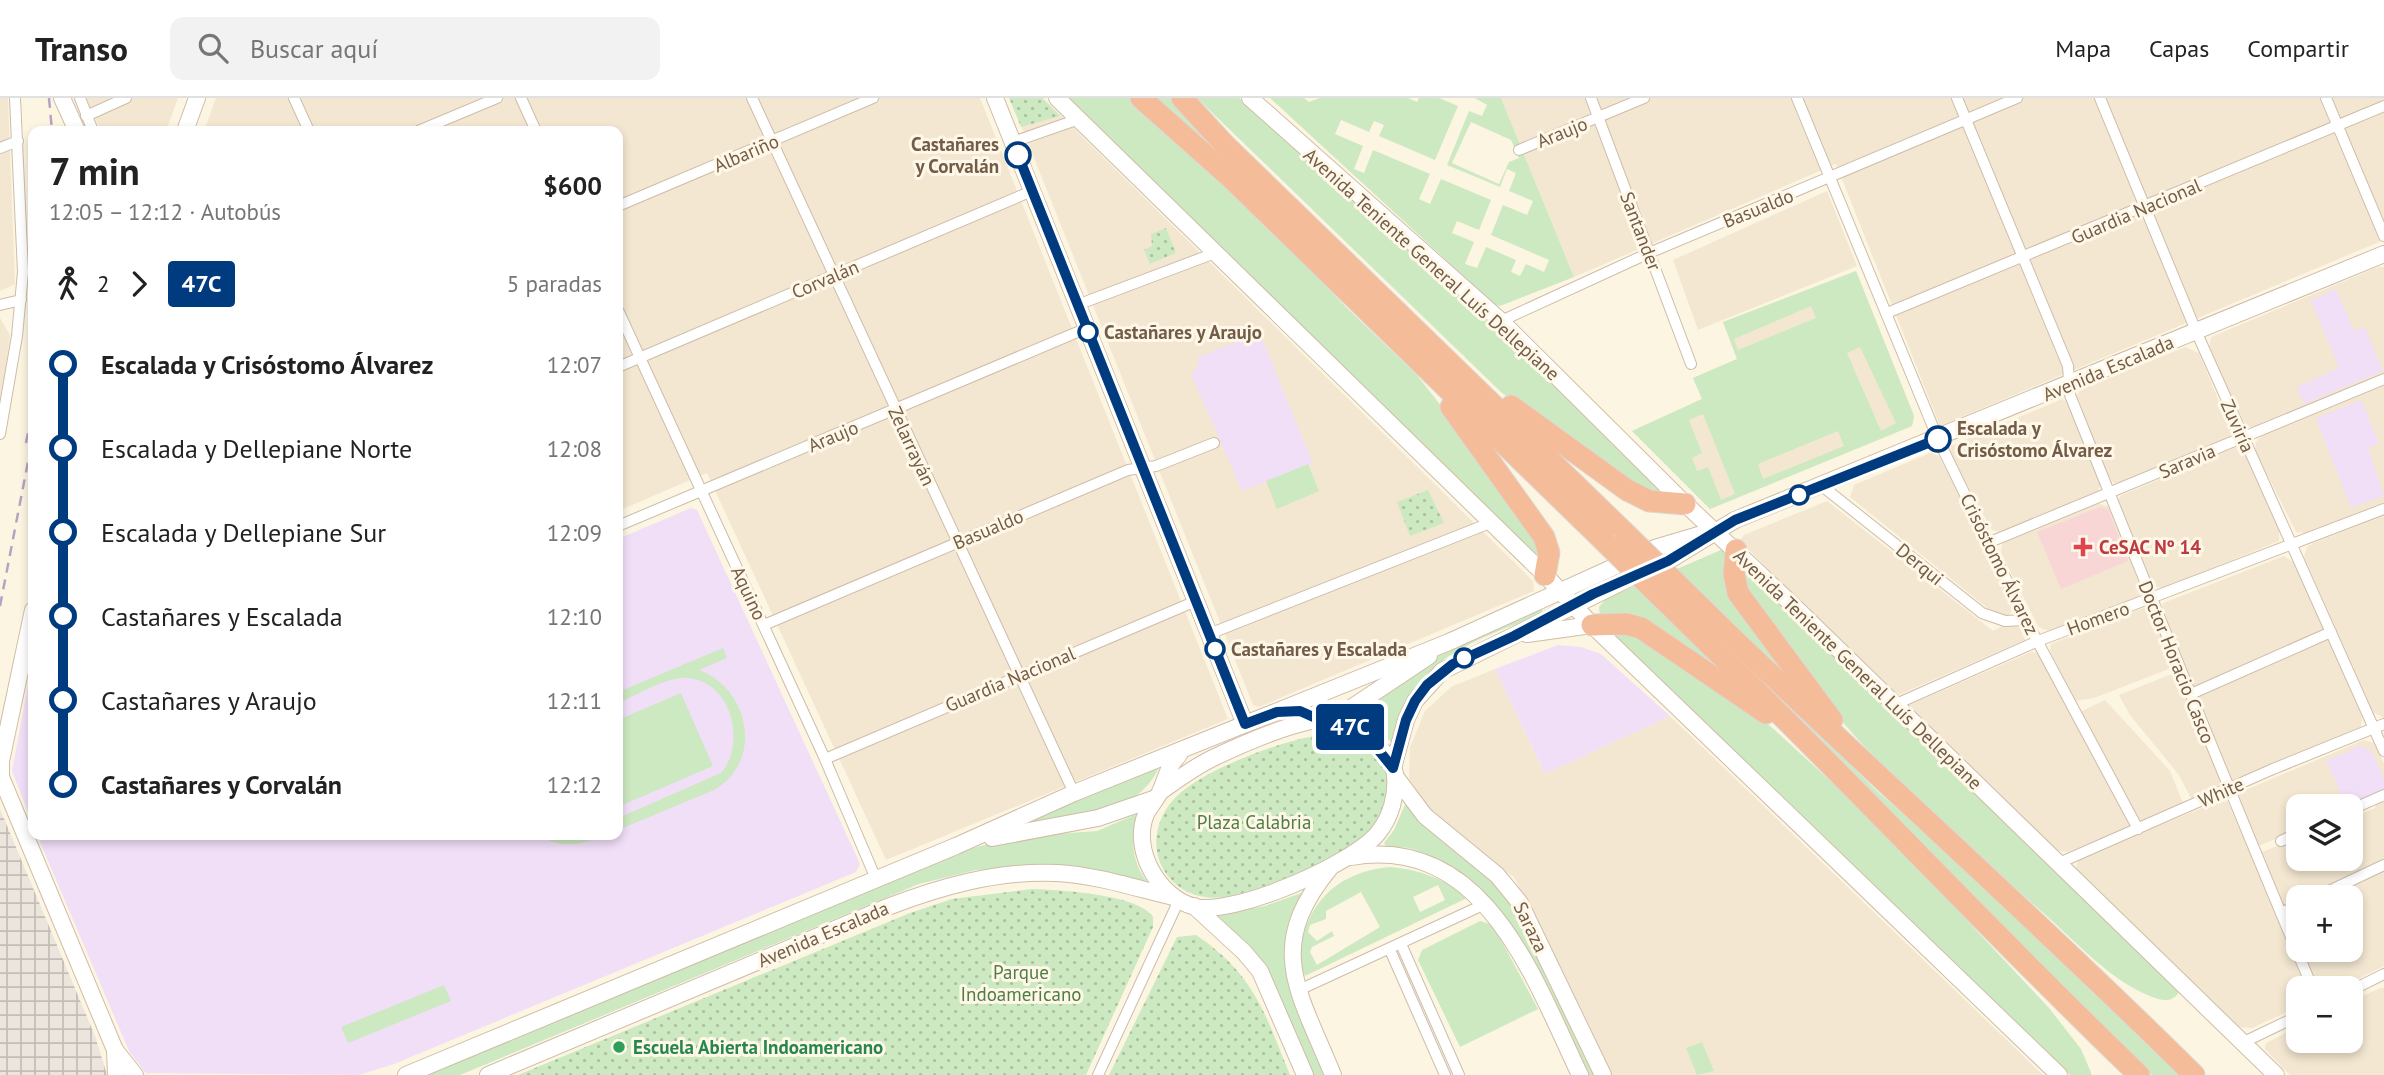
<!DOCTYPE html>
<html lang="es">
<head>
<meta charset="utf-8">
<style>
	:root { --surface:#fff; --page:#f2f2f2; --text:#222; --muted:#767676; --line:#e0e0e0 }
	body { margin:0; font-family:"PT Sans",sans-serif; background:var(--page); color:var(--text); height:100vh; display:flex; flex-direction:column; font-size:26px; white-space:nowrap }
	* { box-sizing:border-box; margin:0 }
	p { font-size:23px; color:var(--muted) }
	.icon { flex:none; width:38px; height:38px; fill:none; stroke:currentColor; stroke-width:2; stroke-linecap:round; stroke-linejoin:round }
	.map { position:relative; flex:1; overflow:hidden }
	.sheet { position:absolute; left:28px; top:28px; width:595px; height:714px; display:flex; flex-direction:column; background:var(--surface); border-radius:14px; box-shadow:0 4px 10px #0003 }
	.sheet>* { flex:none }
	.badge { padding:0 14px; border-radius:5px; font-size:24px; line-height:46px }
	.tools { position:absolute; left:2286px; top:696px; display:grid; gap:14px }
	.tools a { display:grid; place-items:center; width:77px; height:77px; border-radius:14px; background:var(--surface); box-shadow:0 4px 10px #0003; font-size:35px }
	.map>.badge { position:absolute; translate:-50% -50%; box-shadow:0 0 0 4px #fff }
	.legs { display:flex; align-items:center; gap:10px; height:77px; padding:0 21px; font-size:23px }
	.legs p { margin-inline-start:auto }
	.headline { display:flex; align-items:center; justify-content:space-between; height:119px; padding:0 21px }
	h1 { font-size:38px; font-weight:700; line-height:52px }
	ul { padding:0 21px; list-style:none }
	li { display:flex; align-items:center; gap:24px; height:84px; font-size:26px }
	li i { display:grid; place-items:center; width:10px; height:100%; margin:0 9px; background:currentColor }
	li i::after { content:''; width:18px; height:18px; margin:-9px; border:5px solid; border-radius:50%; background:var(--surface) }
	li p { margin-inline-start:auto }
	li:first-child i { background:linear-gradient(#0000 50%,currentColor 0) }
	li:last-child i { background:linear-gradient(currentColor 50%,#0000 0) }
	header { display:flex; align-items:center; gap:42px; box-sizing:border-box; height:98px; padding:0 35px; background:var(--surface); border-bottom:2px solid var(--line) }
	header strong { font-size:33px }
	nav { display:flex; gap:38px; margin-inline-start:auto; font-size:24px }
	.search { width:490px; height:63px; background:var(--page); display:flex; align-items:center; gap:18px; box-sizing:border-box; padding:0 24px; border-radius:14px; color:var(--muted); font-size:26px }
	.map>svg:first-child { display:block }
	.residential { fill:#f3e7d1 }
	.industrial { fill:url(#industrial-grid) }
	.education { fill:#f1dff8 }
	.medical { fill:#f9d6d6 }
	.green { fill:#cde9c1; fill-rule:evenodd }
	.park { fill:url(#park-dots) }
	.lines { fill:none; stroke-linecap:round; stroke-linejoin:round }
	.street-casing { stroke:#cdbda9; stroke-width:12 }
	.secondary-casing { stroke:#cfbda7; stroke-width:18 }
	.highway-casing { stroke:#ddd8d3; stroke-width:23 }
	.street { stroke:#fff; stroke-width:10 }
	.secondary { stroke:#fff; stroke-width:16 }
	.highway { stroke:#f5bc9a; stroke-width:21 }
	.rail { stroke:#b8a2c4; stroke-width:2.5; stroke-dasharray:10 7; stroke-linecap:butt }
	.highway-bridge-casing { stroke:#ddd8d3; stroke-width:23; stroke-linecap:butt }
	.highway-bridge { stroke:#f5bc9a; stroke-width:21 }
	.line-1-casing { stroke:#fff; stroke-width:16 }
	.line-1 { stroke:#003b80; stroke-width:10 }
	.stop-1-dot { fill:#fff; stroke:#003b80; stroke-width:3.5 }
	.health-dot { fill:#e0444e; stroke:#fff8e8; stroke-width:2.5 }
	.leisure-dot { fill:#2e9e5b; stroke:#fff8e8; stroke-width:2.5 }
	.labels { text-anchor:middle; stroke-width:6; stroke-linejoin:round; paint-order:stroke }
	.street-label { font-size:19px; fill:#735d49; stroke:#fff8e8 }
	.stop-label { font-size:19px; font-weight:bold; fill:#735d49; stroke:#fff8e8; text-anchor:start }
	.health-label { font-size:19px; font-weight:bold; fill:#be3a42; stroke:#fff8e8; text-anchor:start }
	.park-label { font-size:19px; fill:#4f7e44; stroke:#fff8e8 }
	.leisure-label { font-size:19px; font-weight:bold; fill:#27864d; stroke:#fff8e8; text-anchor:start }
</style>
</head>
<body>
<header>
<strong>Transo</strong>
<div class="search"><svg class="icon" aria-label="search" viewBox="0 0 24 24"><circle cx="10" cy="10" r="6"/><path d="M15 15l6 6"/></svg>Buscar aquí</div>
<nav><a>Mapa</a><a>Capas</a><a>Compartir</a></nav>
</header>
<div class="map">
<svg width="2384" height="977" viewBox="0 0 2384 977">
	<defs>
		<pattern id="industrial-grid" width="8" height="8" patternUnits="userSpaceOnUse" patternTransform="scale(1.75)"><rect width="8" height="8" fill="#ebe5dd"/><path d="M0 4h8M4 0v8" fill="none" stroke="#c3bdb5"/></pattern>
		<pattern id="park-dots" width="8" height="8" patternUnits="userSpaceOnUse" patternTransform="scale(1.75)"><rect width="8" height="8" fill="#cde9c1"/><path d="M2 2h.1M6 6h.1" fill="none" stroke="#abc09f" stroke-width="1.8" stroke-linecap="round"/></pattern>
	</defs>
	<rect width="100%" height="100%" fill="#fcf5e2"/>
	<g class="residential">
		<path d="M0 0H8L15 186 0 193Z"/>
		<path d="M86 0H178L166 33H101Z"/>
		<path d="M216 0H980L1228 621 886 762 707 375 618 413V33H204Z"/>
		<path d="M1010 0H1043L1533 483 1534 493 1259 609 1253 607Z"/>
		<path d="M1501 0H2384V142L1940 328 1836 66 1574 179Z"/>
		<path d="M1827 93 1857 168 1698 232 1673 162Z"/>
		<path d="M2378 169H2384V277L2253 330 2246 328 2209 251 2211 239Z"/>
		<path d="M1856 173 1914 318 1912 328 1710 411 1632 333 1702 301 1693 280 1737 261 1723 224Z"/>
		<path d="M0 220 10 237 0 311Z"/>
		<path d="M2185 249 2199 255 2232 335 2230 339 2123 385H2114L2108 379 2077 297 2082 291Z"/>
		<path d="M2384 286V405L2305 435 2296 434 2255 352 2256 344 2263 336Z"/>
		<path d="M2062 301 2067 304 2101 386 2098 393 2000 434 1992 432 1950 356 1951 348Z"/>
		<path d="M2235 349 2244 354 2279 432V443L2163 490 2153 488 2118 403 2120 398Z"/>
		<path d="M1930 355 1939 358 2013 503 2014 509 2009 517H1996L1850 399 1854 387Z"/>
		<path d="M1827 403 1993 533 2008 525 2018 526 2025 542 1894 599 1740 443 1744 437Z"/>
		<path d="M2098 405 2112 410 2142 494 2137 500 2054 532H2044L2038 528 2001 455 2002 447 2006 442Z"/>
		<path d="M2384 418V620L2373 614 2304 459 2307 449 2313 445Z"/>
		<path d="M2284 458 2293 464 2324 532 2193 589 2162 513 2163 505Z"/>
		<path d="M2143 510 2152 512 2174 569 2094 600 2075 603 2050 553 2051 546Z"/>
		<path d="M2328 541 2362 619 2361 629 2232 683 2197 599Z"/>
		<path d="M2031 554 2039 555 2131 728 2068 754 2054 753 1907 608Z"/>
		<path d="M1495 571 1545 676 1670 618 2043 977H1608L1514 779 1460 742 1426 707 1409 680 1410 649 1425 613 1451 589Z"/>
		<path d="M2177 574 2221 682 2220 689 2192 702 2179 677 2130 617 2119 597Z"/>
		<path d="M2105 602 2170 673 2183 705 2137 726 2080 614Z"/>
		<path d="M2364 642 2374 645 2384 666V693L2350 709H2298V732L2258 748 2236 696Z"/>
		<path d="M2226 700 2310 891H2298V909L2252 930 2239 929 2075 771 2079 761Z"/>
		<path d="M2384 700V763L2308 800H2298V805L2284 811 2260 755 2298 739V761H2350V715L2354 719 2375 710 2378 702Z"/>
		<path d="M2384 771V868L2337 891H2316L2300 852H2350V800H2319Z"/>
		<path d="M2380 890H2384V977H2290L2265 951 2266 945 2298 929V943H2350V904Z"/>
	</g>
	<path class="industrial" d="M0 711 95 938 107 977H0Z"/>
	<g class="education">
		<path d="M2336 191 2354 233 2365 229 2383 273 2304 306 2297 289 2339 270 2311 202Z"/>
		<path d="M1260 235 1313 366 1242 393 1191 276 1198 269V259Z"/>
		<path d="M2361 302 2379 345 2368 350 2384 398 2351 410 2316 320Z"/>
		<path d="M691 410 697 412 860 766 856 774 394 966 359 977 146 975 129 953 37 737H618V441Z"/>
		<path d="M1558 547 1581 549 1601 556 1670 618 1545 676 1495 571Z"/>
		<path d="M33 561V727L12 673Z"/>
		<path d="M2360 648 2371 653 2384 681V692L2347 708 2326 663Z"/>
	</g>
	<path class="medical" d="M2100 409 2108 411 2128 463 2061 491 2037 434Z"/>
	<g class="green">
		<path d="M1066 0H1131L1200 58 1349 212 1416 276 1479 356 1543 449 1536 460Z"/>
		<path d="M1156 0H1170L1877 693 2041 838 2183 977H2152L2051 879 1844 665 1223 60Z"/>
		<path d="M1197 0H1239L1537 268 1663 394V402L1567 344 1502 295Z"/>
		<path d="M1270 0H1304L1309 4 1320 0H1408L1417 4 1419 0H1439L1458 8 1435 62 1379 38 1384 27 1374 23 1369 34 1341 22 1335 36 1363 48 1354 71 1364 75 1373 52 1430 76 1419 101 1430 106 1441 81 1491 102 1479 132 1457 123 1452 135 1474 144 1465 166 1477 170 1486 149 1516 162 1511 174 1520 178 1526 166 1544 174 1549 162 1491 137 1503 107 1527 117 1533 103 1509 93 1516 75 1507 71 1500 89 1447 67 1469 13 1482 18 1487 7 1475 0H1501L1574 179 1500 208 1494 206ZM1471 24 1511 42 1519 60 1509 64 1499 86 1452 65Z"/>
		<path d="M1856 173 1914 318 1912 328 1710 411 1632 333 1702 301 1693 280 1737 261 1723 224ZM1811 208 1816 220 1738 252 1734 241ZM1860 249 1896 325 1881 333 1847 255ZM1703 316 1735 396 1721 402 1708 369 1697 373 1692 360 1702 355 1689 322ZM1838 333 1844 348 1763 381 1758 366Z"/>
		<path d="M1308 366 1319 393 1277 411 1266 383Z"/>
		<path d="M1723 451 1725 452 1800 593 1677 471Z"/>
		<path d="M1744 473H1748L2180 892C2176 901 2168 904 2158 901 2112 886 2076 843 2040 812 1967 747 1892 685 1830 609 1796 568 1769 523 1739 478Z"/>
		<path d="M1635 488 1738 585 1600 518 1599 509 1606 501Z"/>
		<path d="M1542 511V516C1474 543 1407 562 1392 644L1354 620 1355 616C1386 601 1409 577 1437 559 1469 539 1507 526 1542 511Z"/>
		<path d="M1624 530 1756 615 1871 720 2049 910 2081 951 2092 977H2070L1614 539 1615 534Z"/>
		<path d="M723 550 727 560 699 572C750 591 764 663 714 692L618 732V720L721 675C746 647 733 585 689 580 667 578 638 597 618 605V594Z"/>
		<path d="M681 595 713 668 618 709V622Z"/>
		<path d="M1159 669C1136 723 1059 721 1011 728Z"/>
		<path d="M1407 702 1486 773 1514 805 1600 977H1585C1545 893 1511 781 1412 751 1403 748 1394 750 1386 748L1384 745 1394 732Z"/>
		<path d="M1137 716C1131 738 1131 763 1146 782L1143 786 1023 769 976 772 919 786 460 977H424L973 750 1016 739 1097 733Z"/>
		<path d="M538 737H605C579 747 564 752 538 737Z"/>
		<path d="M1391 769C1422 772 1443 781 1469 799L1305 878C1298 862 1299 852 1304 835 1316 794 1349 772 1391 769ZM1438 787 1445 802 1420 814 1413 799ZM1361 794 1380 829 1317 867 1310 854 1312 849 1334 838 1332 833 1317 843 1308 834 1310 827 1326 821V813Z"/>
		<path d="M1301 795 1303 797 1287 846 1329 977H1313L1271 880 1210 818 1265 808Z"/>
		<path d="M1480 823 1493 827 1538 911 1460 949 1418 862 1422 852Z"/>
		<path d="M444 887 451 903 348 945 341 929Z"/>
		<path d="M1702 944 1714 973 1697 977 1686 950Z"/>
	</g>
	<g class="park">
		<path d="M1009 0H1042L1060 18 1021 29Z"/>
		<path d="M1166 130 1176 155 1150 166 1144 152 1152 148 1151 136Z"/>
		<path d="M1428 392 1444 425 1410 438 1397 404Z"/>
		<path d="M1328 636C1353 638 1372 647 1384 670 1418 739 1277 787 1230 798 1170 811 1132 748 1174 701 1200 672 1289 639 1328 636Z"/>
		<path d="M1032 791C1059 792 1138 796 1153 819V829L1086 977H518L910 815 952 801Z"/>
		<path d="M1196 837C1254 876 1265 915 1290 977H1109L1177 839Z"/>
	</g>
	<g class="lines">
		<defs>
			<g id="street">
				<path d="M80 0 93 33"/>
				<path d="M294 0 309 33"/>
				<path d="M521 0 536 33"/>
				<path d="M752 0 1074 695"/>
				<path d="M1591 0 1691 266"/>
				<path d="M1797 0 1938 341 2026 522 2138 731"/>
				<path d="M1957 0 2068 268 2070 297C2150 496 2229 694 2313 891"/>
				<path d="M2100 0 2196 233 2384 653"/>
				<path d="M2326 0 2384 138"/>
				<path d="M86 18 126 0"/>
				<path d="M418 33 497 0"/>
				<path d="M1013 44 1079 21"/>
				<path d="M0 50 18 43"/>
				<path d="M1519 52 1644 0"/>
				<path d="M618 108 873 0"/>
				<path d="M0 207 21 202"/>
				<path d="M1077 207 1215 155"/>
				<path d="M618 212 825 661 876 781"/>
				<path d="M1887 215 2384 8"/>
				<path d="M1501 223 1649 155 2017 0"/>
				<path d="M618 269 1032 93"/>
				<path d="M0 336 17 238 23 174 15 0"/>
				<path d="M1822 388 1982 515 2005 523 2026 522"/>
				<path d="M618 428 1087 230"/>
				<path d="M1990 444 2384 281"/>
				<path d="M764 527 1128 372 1156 368 1214 345"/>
				<path d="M1209 536 1490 425"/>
				<path d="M2191 596 2331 534"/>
				<path d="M1894 607 2038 543 2384 411"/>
				<path d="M825 661 1196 503"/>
				<path d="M2350 712 2384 697"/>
				<path d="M2281 743 2298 735"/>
				<path d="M2059 765 2273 671 2384 626"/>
				<path d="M2314 800 2384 767"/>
				<path d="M2281 815 2298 807"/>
				<path d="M1401 846 1459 977"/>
				<path d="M1390 852 1445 977"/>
				<path d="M1299 892 1485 806"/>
				<path d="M2350 893 2384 876"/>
				<path d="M2244 944 2298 918"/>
				<path d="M1098 977 1179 802"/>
			</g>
			<g id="secondary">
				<path d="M62 0 77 33"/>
				<path d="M995 0 1245 626"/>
				<path d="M1057 0 1545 477 1592 527 2059 977"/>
				<path d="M1250 0 1501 223 1679 400 1798 512 2276 977"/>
				<path d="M185 33 197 0"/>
				<path d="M1655 450 1699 437"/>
				<path d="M1668 463 1735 422 2384 156"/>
				<path d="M33 512 1 663V679L115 952 135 977"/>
				<path d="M1527 536 1592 527"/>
				<path d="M1333 622 1429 558"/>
				<path d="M1393 670 1406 622 1415 603 1442 573 1628 481"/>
				<path d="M1395 678 1425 718 1497 777 1520 805 1603 977"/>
				<path d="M1160 694C1177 682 1194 669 1213 660 1238 648 1308 616 1334 622 1346 625 1362 633 1371 641 1380 649 1393 663 1395 676 1397 697 1391 719 1378 735 1353 766 1234 818 1195 809 1159 800 1131 752 1146 716 1150 708 1156 702 1160 694 1167 679 1167 669 1179 657"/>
				<path d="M992 740 1098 720 1156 700"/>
				<path d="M1351 759C1485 736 1534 881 1580 977"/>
				<path d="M1330 770C1264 850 1299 893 1333 977"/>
				<path d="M1194 808 1244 854 1260 873 1305 977"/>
				<path d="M115 952 116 977"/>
				<path d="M406 977 956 748 1074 695 1449 544 1616 468"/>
				<path d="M488 977 885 810C939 789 998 772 1057 775 1096 777 1135 790 1173 799"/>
			</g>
			<g id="highway">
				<path d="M1141 0 1231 80 1606 445"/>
				<path d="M1182 0 1225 47 1625 435"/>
				<path d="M1511 308 1627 392 1649 403 1685 406"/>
				<path d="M1451 309 1544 439 1549 455 1545 477"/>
				<path d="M1736 452 1734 476 1738 495 1832 622"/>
				<path d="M1592 527 1626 526 1641 530 1766 615"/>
				<path d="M1724 532C1880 682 2041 825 2194 977"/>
				<path d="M1711 548C1856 689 1993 837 2139 977"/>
			</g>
		</defs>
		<use href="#street" class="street-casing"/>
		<use href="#secondary" class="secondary-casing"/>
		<use href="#highway" class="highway-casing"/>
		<use href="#street" class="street"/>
		<use href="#secondary" class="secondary"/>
		<use href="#highway" class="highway"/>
		<g class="rail">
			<path d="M49 0 52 33"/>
			<path d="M26 345 33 309"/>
			<path d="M0 508 33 338"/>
		</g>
		<defs>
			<g id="highway-bridge">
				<path d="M1625 435 1724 532"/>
				<path d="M1606 445 1711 548"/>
			</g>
		</defs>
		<use href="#highway-bridge" class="highway-bridge-casing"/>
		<use href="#highway-bridge" class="highway-bridge"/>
	</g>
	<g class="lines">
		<defs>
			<path id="line-1" d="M1018 57 1245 626 1277 614 1300 613 1320 622H1333L1367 638 1393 670 1406 622 1415 603 1427 587 1453 566 1514 538 1593 496 1668 463 1735 422 1938 341"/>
		</defs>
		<use href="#line-1" class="line-1-casing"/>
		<use href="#line-1" class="line-1"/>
	</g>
	<g class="stop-1-dot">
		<circle cx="1018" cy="57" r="12"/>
		<circle cx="1088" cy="234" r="9"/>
		<circle cx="1938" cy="341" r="12"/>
		<circle cx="1799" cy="397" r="9"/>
		<circle cx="1215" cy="551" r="9"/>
		<circle cx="1464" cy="560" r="9"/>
	</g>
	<path class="health-dot" d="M2079.5 438.5h7v7h7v7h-7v7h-7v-7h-7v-7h7z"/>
	<circle class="leisure-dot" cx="619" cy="949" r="7"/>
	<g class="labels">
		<g class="street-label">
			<text transform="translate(1562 34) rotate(-22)" y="7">Araujo</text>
			<text transform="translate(746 55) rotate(-23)" y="7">Albariño</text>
			<text transform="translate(1758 110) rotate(-22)" y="7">Basualdo</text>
			<text transform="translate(2136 113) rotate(-23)" y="7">Guardia Nacional</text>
			<text transform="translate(1641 133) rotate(69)" y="7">Santander</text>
			<text transform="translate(1432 166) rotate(42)" y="7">Avenida Teniente General Luís Dellepiane</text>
			<text transform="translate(825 181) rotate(-23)" y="7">Corvalán</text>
			<text transform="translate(2108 270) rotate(-23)" y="7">Avenida Escalada</text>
			<text transform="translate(2238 328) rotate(66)" y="7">Zuviría</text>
			<text transform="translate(833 338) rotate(-23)" y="7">Araujo</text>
			<text transform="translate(912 348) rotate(65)" y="7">Zelarrayán</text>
			<text transform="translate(2187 363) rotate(-23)" y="7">Saravia</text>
			<text transform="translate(988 431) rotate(-23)" y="7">Basualdo</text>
			<text transform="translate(1920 466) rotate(39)" y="7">Derqui</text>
			<text transform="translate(2000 466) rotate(64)" y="7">Crisóstomo Álvarez</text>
			<text transform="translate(749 495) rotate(65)" y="7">Aquino</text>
			<text transform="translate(2098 520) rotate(-20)" y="7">Homero</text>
			<text transform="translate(2177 564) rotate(68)" y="7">Doctor Horacio Casco</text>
			<text transform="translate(1858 571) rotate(44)" y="7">Avenida Teniente General Luís Dellepiane</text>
			<text transform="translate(1010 581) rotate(-23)" y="7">Guardia Nacional</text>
			<text transform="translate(2221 694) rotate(-24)" y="7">White</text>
			<text transform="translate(1531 829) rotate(64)" y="7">Saraza</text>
			<text transform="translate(823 836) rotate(-23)" y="7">Avenida Escalada</text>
		</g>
		<g class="stop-label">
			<text x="999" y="53" text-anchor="end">Castañares<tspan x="999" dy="22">y Corvalán</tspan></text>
			<text x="1104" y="241">Castañares y Araujo</text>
			<text x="1957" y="337">Escalada y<tspan x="1957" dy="22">Crisóstomo Álvarez</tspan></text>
			<text x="1231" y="558">Castañares y Escalada</text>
		</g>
		<g class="health-label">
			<text x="2099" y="456">CeSAC Nº 14</text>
		</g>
		<g class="park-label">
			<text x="1254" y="731">Plaza Calabria</text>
			<text x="1021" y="881">Parque<tspan x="1021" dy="22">Indoamericano</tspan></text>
		</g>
		<g class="leisure-label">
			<text x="633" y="956">Escuela Abierta Indoamericano</text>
		</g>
	</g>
</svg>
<div class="tools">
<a><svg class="icon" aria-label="layers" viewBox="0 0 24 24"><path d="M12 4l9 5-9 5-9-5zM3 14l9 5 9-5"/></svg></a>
<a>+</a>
<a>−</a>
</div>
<b class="badge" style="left:1350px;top:629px;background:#003b80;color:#fff">47C</b>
<section class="sheet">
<div class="headline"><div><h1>7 min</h1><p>12:05 – 12:12 · Autobús</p></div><b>$600</b></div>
<div class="legs"><svg class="icon" aria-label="walk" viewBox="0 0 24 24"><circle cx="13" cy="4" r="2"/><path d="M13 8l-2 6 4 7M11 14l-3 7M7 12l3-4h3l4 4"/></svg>2<svg class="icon" aria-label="forward" viewBox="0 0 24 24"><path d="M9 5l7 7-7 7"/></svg><b class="badge" style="background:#003b80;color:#fff">47C</b><p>5 paradas</p></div>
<ul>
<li><i style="color:#003b80"></i><b>Escalada y Crisóstomo Álvarez</b><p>12:07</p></li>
<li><i style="color:#003b80"></i><span>Escalada y Dellepiane Norte</span><p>12:08</p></li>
<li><i style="color:#003b80"></i><span>Escalada y Dellepiane Sur</span><p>12:09</p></li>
<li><i style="color:#003b80"></i><span>Castañares y Escalada</span><p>12:10</p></li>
<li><i style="color:#003b80"></i><span>Castañares y Araujo</span><p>12:11</p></li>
<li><i style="color:#003b80"></i><b>Castañares y Corvalán</b><p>12:12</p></li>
</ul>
</section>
</div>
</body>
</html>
